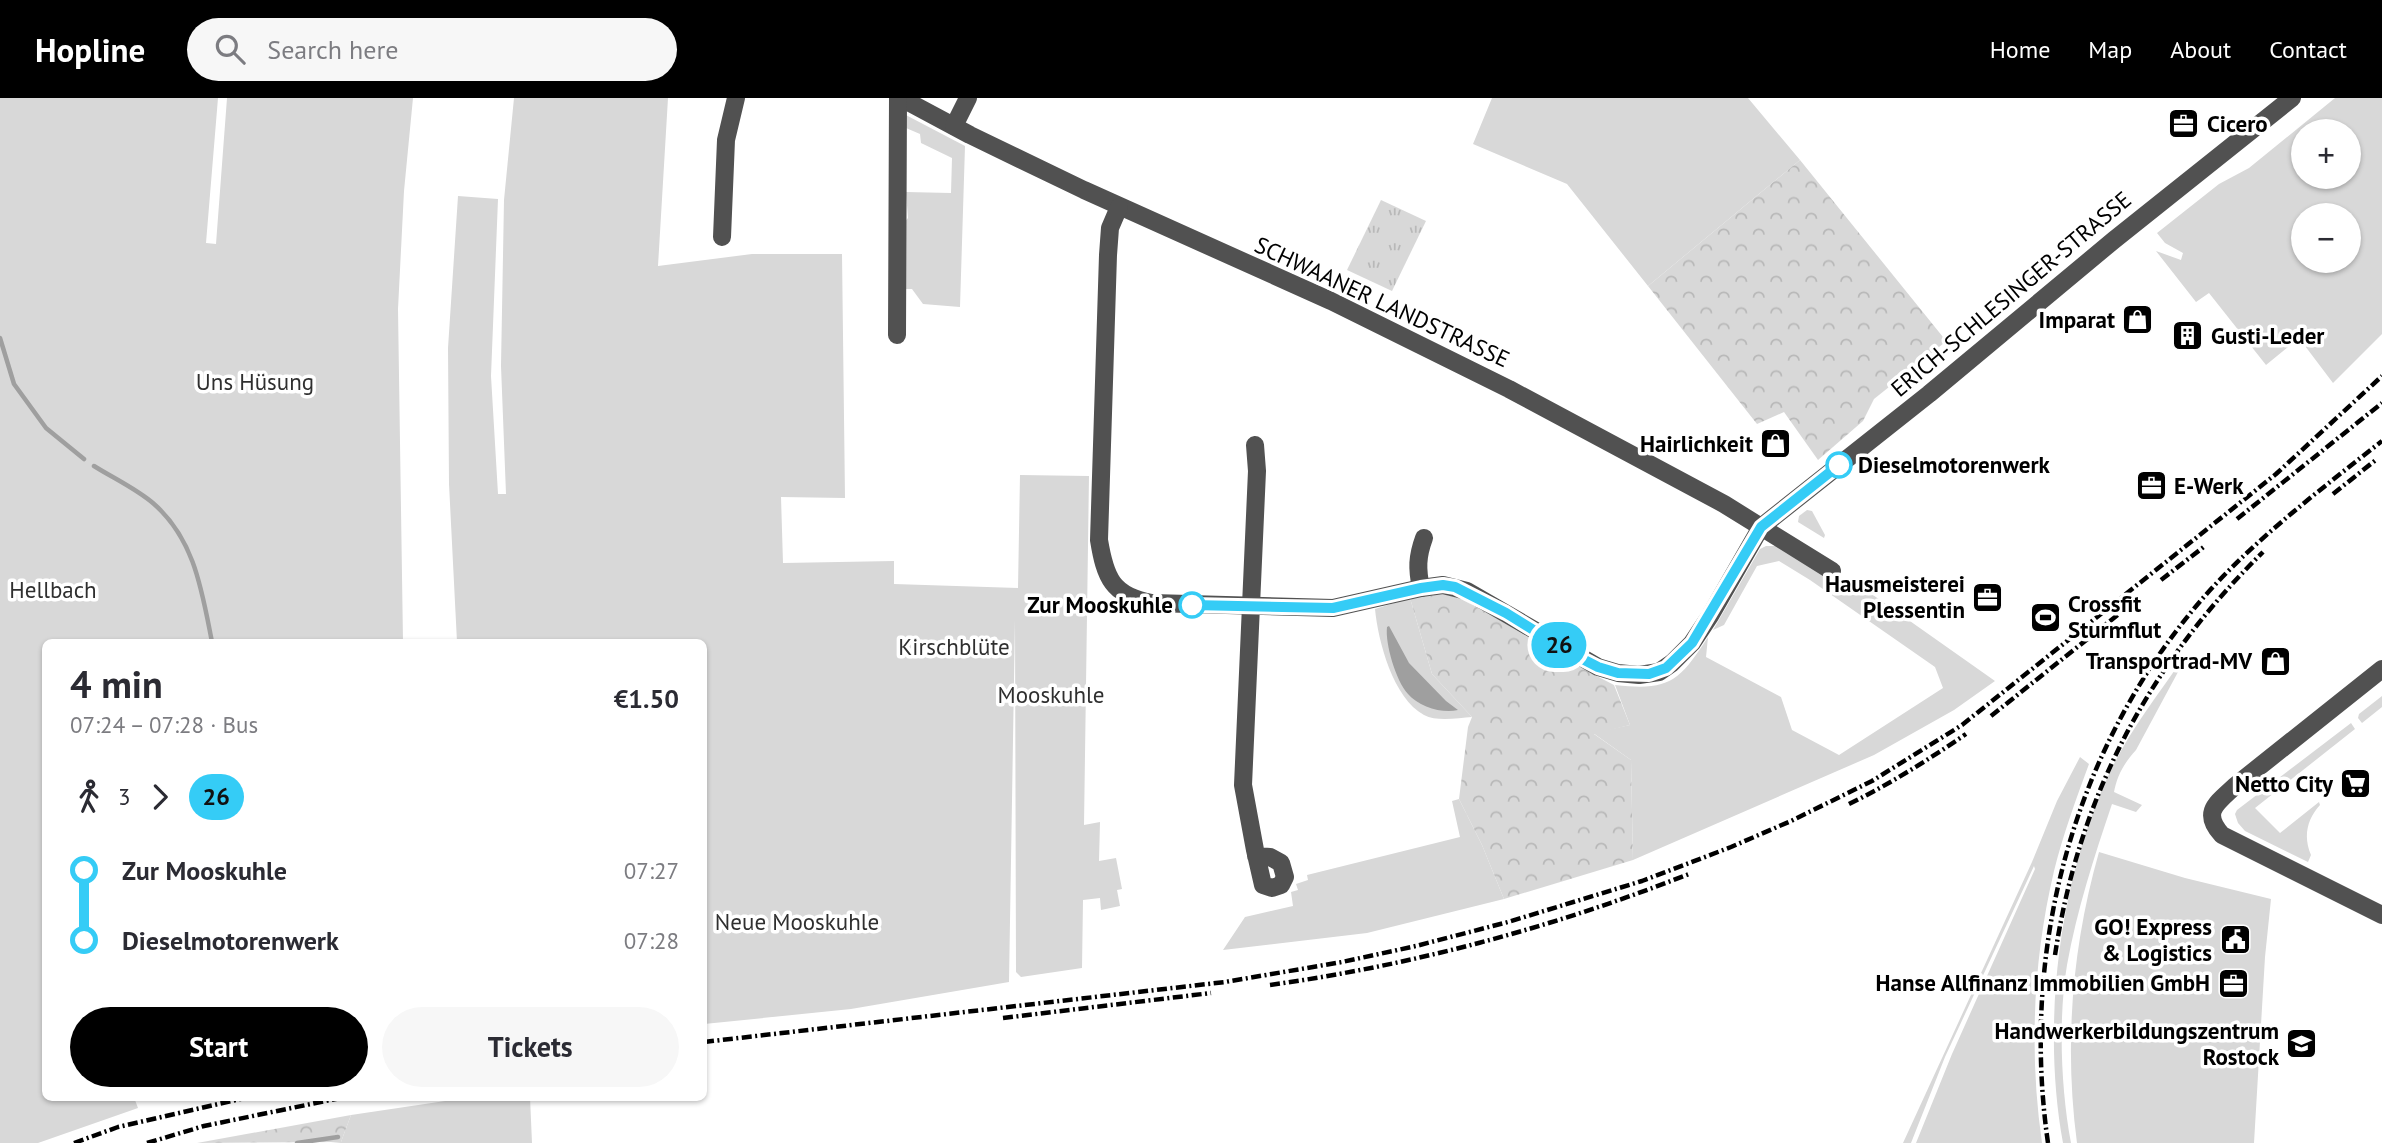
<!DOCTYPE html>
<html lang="en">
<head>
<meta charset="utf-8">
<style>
	:root { --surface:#fff; --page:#f7f7f7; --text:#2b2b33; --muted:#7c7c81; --accent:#000 }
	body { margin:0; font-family:"PT Sans",sans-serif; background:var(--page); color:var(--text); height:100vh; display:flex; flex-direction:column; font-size:26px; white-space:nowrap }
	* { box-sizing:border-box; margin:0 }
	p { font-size:23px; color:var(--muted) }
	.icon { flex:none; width:38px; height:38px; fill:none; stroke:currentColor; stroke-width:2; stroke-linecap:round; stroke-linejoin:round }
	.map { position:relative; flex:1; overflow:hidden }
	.details { position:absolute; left:42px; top:541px; width:665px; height:462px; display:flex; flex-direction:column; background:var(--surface); border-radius:10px; box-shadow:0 2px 5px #0004 }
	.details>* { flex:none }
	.badge { padding:0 14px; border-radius:23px; font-size:24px; line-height:46px }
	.buttons { position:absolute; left:2291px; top:21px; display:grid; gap:14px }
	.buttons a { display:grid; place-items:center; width:70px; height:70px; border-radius:50%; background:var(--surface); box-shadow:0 2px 5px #0004; font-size:35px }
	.map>.badge { position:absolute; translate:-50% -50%; box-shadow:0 0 0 4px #fff }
	.legs { display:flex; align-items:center; gap:10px; height:77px; padding:0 28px; font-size:23px }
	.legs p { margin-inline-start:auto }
	.head { display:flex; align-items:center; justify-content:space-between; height:119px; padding:0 28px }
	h1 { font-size:38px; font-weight:700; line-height:52px }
	.cta { display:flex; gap:14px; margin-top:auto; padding:14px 28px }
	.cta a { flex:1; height:80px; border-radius:42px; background:var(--accent); color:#fff; font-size:28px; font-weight:700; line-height:80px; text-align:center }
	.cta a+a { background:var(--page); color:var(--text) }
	ul { padding:0 28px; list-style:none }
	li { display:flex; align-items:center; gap:24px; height:70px; font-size:26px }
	li i { display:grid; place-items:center; width:10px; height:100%; margin:0 9px; background:currentColor }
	li i::after { content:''; width:18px; height:18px; margin:-9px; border:5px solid; border-radius:50%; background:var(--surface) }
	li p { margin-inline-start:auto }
	li:first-child i { background:linear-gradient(#0000 50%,currentColor 0) }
	li:last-child i { background:linear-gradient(currentColor 50%,#0000 0) }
	header { display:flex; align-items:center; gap:42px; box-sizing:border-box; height:98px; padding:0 35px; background:var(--accent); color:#fff }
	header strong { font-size:33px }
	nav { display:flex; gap:38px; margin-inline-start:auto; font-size:24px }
	.search { width:490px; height:63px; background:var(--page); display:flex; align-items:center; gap:18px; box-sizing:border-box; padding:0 24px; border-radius:38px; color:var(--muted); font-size:26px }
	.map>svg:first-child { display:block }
	.green { fill:#d8d8d8; fill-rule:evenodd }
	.forest { fill:url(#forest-crowns) }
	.park { fill:url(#park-tufts) }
	.water { fill:#9f9f9f }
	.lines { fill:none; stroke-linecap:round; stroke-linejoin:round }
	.stream { stroke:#9f9f9f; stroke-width:4.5 }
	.minor { stroke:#515151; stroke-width:18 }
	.rail { stroke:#000; stroke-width:4.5; stroke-dasharray:10 3.5 2 3.5; stroke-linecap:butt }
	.line-1-casing { stroke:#fff; stroke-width:16 }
	.line-1 { stroke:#35ccf6; stroke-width:10 }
	.stop-1-dot { fill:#fff; stroke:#35ccf6; stroke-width:3.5 }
	.labels { text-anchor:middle; stroke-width:7; stroke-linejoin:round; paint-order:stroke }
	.poi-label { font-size:23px; font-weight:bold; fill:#000; stroke:#fff; text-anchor:end }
	.street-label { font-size:23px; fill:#000; stroke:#fff }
	.park-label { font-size:23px; fill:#2f2f2f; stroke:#fff }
	.stop-label { font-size:23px; font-weight:bold; fill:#000; stroke:#fff; text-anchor:start }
</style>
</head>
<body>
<header>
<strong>Hopline</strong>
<div class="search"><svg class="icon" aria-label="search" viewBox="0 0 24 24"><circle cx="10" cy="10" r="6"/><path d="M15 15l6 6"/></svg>Search here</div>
<nav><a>Home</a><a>Map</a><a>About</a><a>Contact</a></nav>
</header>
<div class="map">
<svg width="2382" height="1045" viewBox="0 0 2382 1045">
	<defs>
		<pattern id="forest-crowns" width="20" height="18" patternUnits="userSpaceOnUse" patternTransform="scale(1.75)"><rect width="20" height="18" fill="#d8d8d8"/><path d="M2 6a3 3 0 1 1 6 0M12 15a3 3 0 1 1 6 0" fill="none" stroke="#b8b8b8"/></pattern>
		<pattern id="park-tufts" width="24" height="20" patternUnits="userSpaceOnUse" patternTransform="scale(1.75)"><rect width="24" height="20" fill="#d8d8d8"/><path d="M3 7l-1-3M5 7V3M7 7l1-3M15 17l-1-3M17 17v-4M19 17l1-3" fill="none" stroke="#b8b8b8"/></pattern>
	</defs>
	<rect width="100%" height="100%" fill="#fff"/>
	<g class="green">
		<path d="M0 0H218L206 145 216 146 227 0H413L404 93 398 211 403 544H46V999H144L135 1002 138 1010 38 1045H0Z"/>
		<path d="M514 0H668L658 168 752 156H842L845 400 781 399 783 465 894 463V486L1018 490 1020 377 1089 378 1084 727 1100 724 1099 763 1116 760 1122 791 1117 792 1120 808 1101 812 1100 800 1083 802 1082 870 1021 879 1016 874 1015 521 1009 884 851 911 704 926V544H457L449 386 448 250 458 98 498 101 491 278 498 396H506L501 268 504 102Z"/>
		<path d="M1492 0H1748L1800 62 1648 188 1567 86 1473 46Z"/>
		<path d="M2335 0H2382V236L2333 285 2299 240 2266 267 2209 195 2196 204 2156 153 2181 162 2183 155 2165 145 2157 135 2219 86 2249 70ZM2303 33H2348V79H2303ZM2348 117V163H2303V117Z"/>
		<path d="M902 15 965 48 960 209 923 206 912 191H905L902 127 908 120 906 94 951 95 952 60 921 45 920 36 906 30Z"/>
		<path d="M1807 412 1812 413 1825 437 1824 440 1798 424 1799 418Z"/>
		<path d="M1766 448H1776L1850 494 1856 485 1995 583 1954 612 1874 657 1633 762 1631 662 1593 635 1630 627 1615 587C1669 593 1679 584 1708 539L1706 559 1781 599 1792 632 1839 657 1943 590 1935 569 1810 482 1779 463 1757 468 1724 527 1713 532 1760 451Z"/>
		<path d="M1410 500 1432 576 1472 619C1458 620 1437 624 1424 617 1393 600 1378 543 1375 511Z"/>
		<path d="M2184 559 2185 561 2136 652C2124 665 2117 678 2114 694L2142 707 2136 714 2112 706C2094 759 2077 812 2067 867 2058 921 2061 992 2071 1045H2063C2041 925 2059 776 2114 666 2133 628 2160 594 2184 559Z"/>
		<path d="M2382 598V609L2362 625 2358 620 2359 616Z"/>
		<path d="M2351 625 2355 631 2255 710 2280 735 2319 704 2320 707C2307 721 2303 739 2311 757L2308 764 2245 733 2238 725 2235 716 2237 712Z"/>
		<path d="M2080 659 2089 666C2076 701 2063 737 2054 773 2033 862 2029 955 2042 1045H1916L1952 956 2035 771 2034 768 1945 959 1911 1045H1903L2032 764 2057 703Z"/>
		<path d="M1459 701 1482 747 1504 801 1367 835 1223 852 1245 819 1293 808 1291 794 1298 792 1296 786 1308 782 1307 777 1460 739 1452 703Z"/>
		<path d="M2099 754 2185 780 2271 801 2265 859 2254 1045H2077C2064 947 2072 849 2099 754Z"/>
		<path d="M472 999H530L532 1045H331L341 1044 351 1017Z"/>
	</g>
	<g class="forest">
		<path d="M1800 62 1943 239 1944 245 1874 301 1863 323 1818 362 1784 314 1757 326 1648 188Z"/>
		<path d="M1443 496 1466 502 1566 562 1614 587 1630 627 1594 636 1631 662 1633 762 1504 801 1482 747 1459 701 1468 629 1472 619 1432 576 1410 500Z"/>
		<path d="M351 1017 341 1044 197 1045Z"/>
	</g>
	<path class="park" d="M1381 102 1426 123 1392 193 1347 172Z"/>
	<path class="water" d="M1389 528 1409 565 1446 603 1458 612C1443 616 1419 609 1408 596 1396 583 1385 546 1387 529Z"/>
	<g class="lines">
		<g class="stream">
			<path d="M0 240 14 286 46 330 84 361"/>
			<path d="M94 368C113 380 137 391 154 406 195 442 202 494 212 544"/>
			<path d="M297 1045 338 1039"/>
		</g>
		<g class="minor">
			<path d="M901 0 970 37 1084 92 1331 203 1509 291 1724 406 1832 473"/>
			<path d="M954 28 968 0"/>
			<path d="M1119 109 1110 130 1108 157 1099 442C1105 479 1112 498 1152 505L1333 510 1421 490 1443 487 1467 493 1598 569 1618 575 1639 577 1659 574 1672 565 1692 545 1710 518 1761 429 1929 296 2114 142 2292 0"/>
			<path d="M722 139 726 42 736 0"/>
			<path d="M897 237 898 0"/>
			<path d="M1255 347 1257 373 1243 687 1255 752 1263 787 1272 790 1281 787 1285 779 1281 765 1270 759 1256 758"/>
			<path d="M1421 490C1417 471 1417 459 1424 440"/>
			<path d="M2382 571 2235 688C2217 705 2201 714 2222 737L2382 817"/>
		</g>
		<g class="rail">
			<path d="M2333 396 2377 361"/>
			<path d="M2237 421 2382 305"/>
			<path d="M2161 482 2205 448"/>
			<path d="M1991 618 2120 515"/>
			<path d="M1849 706C1890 686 1928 662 1966 636"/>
			<path d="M2055 857C2079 698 2149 566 2263 454"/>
			<path d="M1270 887C1414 867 1554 829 1689 776"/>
			<path d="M1003 920 1211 895"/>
			<path d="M704 944 1225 884 1342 864 1416 848 1508 824 1642 783 1731 749 1791 723 1872 683 1962 627 2276 376 2382 278"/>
			<path d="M74 1045 118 1029 249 999"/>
			<path d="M147 1045 204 1028 345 999"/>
			<path d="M2048 1045C2020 851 2073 650 2203 500 2255 441 2320 392 2382 343"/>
		</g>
	</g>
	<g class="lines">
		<defs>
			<path id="line-1" d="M1192 507 1333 510 1421 490 1443 487 1455 489 1506 515 1569 554 1598 569 1618 575 1649 576 1666 570 1692 545 1761 429 1839 367"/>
		</defs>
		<use href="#line-1" class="line-1-casing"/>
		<use href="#line-1" class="line-1"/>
	</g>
	<defs>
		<symbol id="office-square" viewBox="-11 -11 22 22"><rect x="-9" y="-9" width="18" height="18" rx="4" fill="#000" stroke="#fff"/><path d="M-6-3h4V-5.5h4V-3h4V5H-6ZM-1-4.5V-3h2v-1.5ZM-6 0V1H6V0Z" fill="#fff"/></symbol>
		<symbol id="shop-square" viewBox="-11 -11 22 22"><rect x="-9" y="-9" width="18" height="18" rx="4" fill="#000" stroke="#fff"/><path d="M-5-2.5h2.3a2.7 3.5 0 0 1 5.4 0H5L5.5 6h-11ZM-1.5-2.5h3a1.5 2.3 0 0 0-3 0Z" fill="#fff"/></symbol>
		<symbol id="building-square" viewBox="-11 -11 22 22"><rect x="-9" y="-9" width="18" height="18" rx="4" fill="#000" stroke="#fff"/><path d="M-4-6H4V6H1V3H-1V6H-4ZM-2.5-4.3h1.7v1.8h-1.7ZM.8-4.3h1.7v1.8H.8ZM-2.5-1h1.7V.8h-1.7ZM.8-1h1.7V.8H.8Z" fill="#fff"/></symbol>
		<symbol id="stadium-square" viewBox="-11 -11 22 22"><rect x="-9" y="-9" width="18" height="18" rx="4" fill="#000" stroke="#fff"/><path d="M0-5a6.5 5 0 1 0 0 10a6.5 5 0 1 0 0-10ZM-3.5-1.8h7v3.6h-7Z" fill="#fff"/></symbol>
		<symbol id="supermarket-square" viewBox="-11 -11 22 22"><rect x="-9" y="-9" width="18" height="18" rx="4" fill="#000" stroke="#fff"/><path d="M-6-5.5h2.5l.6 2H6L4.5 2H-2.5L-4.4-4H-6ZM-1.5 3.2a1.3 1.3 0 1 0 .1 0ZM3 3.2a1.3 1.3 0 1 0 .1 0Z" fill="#fff"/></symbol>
		<symbol id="civic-square" viewBox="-11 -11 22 22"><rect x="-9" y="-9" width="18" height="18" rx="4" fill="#000" stroke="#fff"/><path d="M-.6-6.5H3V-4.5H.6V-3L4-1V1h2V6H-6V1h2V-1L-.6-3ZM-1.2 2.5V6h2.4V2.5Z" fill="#fff"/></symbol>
		<symbol id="university-square" viewBox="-11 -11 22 22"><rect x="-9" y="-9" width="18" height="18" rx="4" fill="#000" stroke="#fff"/><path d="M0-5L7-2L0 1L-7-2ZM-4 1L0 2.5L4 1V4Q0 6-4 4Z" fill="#fff"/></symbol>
	</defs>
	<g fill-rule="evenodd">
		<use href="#office-square" x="2166" y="8" width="35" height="35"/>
		<use href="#shop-square" x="2120" y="204" width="35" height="35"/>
		<use href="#building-square" x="2170" y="220" width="35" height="35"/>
		<use href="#shop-square" x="1758" y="328" width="35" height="35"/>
		<use href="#office-square" x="2134" y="370" width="35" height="35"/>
		<use href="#office-square" x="1970" y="482" width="35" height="35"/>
		<use href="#stadium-square" x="2028" y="502" width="35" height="35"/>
		<use href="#shop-square" x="2258" y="546" width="35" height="35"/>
		<use href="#supermarket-square" x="2338" y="668" width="35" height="35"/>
		<use href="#civic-square" x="2218" y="824" width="35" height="35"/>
		<use href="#office-square" x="2216" y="868" width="35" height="35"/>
		<use href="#university-square" x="2284" y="928" width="35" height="35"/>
	</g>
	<g class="stop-1-dot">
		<circle cx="1839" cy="367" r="12"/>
		<circle cx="1192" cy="507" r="12"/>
	</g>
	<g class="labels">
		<g class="poi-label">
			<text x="2207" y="34" text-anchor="start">Cicero</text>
			<text x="2115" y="230">Imparat</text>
			<text x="2211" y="246" text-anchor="start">Gusti-Leder</text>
			<text x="1753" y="354">Hairlichkeit</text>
			<text x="2174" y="396" text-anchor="start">E-Werk</text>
			<text x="1965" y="494">Hausmeisterei<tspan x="1965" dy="26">Plessentin</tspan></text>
			<text x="2068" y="514" text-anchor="start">Crossfit<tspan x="2068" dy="26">Sturmflut</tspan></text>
			<text x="2252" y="571">Transportrad-MV</text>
			<text x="2333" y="694">Netto City</text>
			<text x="2212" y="837">GO! Express<tspan x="2212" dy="26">&amp; Logistics</tspan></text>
			<text x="2210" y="893">Hanse Allfinanz Immobilien GmbH</text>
			<text x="2279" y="941">Handwerkerbildungszentrum<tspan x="2279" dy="26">Rostock</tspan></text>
		</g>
		<g class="street-label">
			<text transform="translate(2011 196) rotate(-40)" y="8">ERICH-SCHLESINGER-STRASSE</text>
			<text transform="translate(1382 204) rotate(25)" y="8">SCHWAANER LANDSTRASSE</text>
		</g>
		<g class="park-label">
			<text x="255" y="292">Uns Hüsung</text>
			<text x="53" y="500">Hellbach</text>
			<text x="954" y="557">Kirschblüte</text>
			<text x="1051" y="605">Mooskuhle</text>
			<text x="797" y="832">Neue Mooskuhle</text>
		</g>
		<g class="stop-label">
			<text x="1858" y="375">Dieselmotorenwerk</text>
			<text x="1173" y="515" text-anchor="end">Zur Mooskuhle</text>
		</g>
	</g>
</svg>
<div class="buttons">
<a>+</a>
<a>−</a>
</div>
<b class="badge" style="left:1559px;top:547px;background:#35ccf6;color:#111">26</b>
<section class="details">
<div class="head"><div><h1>4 min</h1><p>07:24 – 07:28 · Bus</p></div><b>€1.50</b></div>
<div class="legs"><svg class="icon" aria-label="walk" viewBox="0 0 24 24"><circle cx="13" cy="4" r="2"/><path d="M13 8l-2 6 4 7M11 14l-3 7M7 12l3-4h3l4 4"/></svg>3<svg class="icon" aria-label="forward" viewBox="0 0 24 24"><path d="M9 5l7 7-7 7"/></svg><b class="badge" style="background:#35ccf6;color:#111">26</b></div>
<ul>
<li><i style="color:#35ccf6"></i><b>Zur Mooskuhle</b><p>07:27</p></li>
<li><i style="color:#35ccf6"></i><b>Dieselmotorenwerk</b><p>07:28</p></li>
</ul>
<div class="cta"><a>Start</a><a>Tickets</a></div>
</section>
</div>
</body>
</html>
